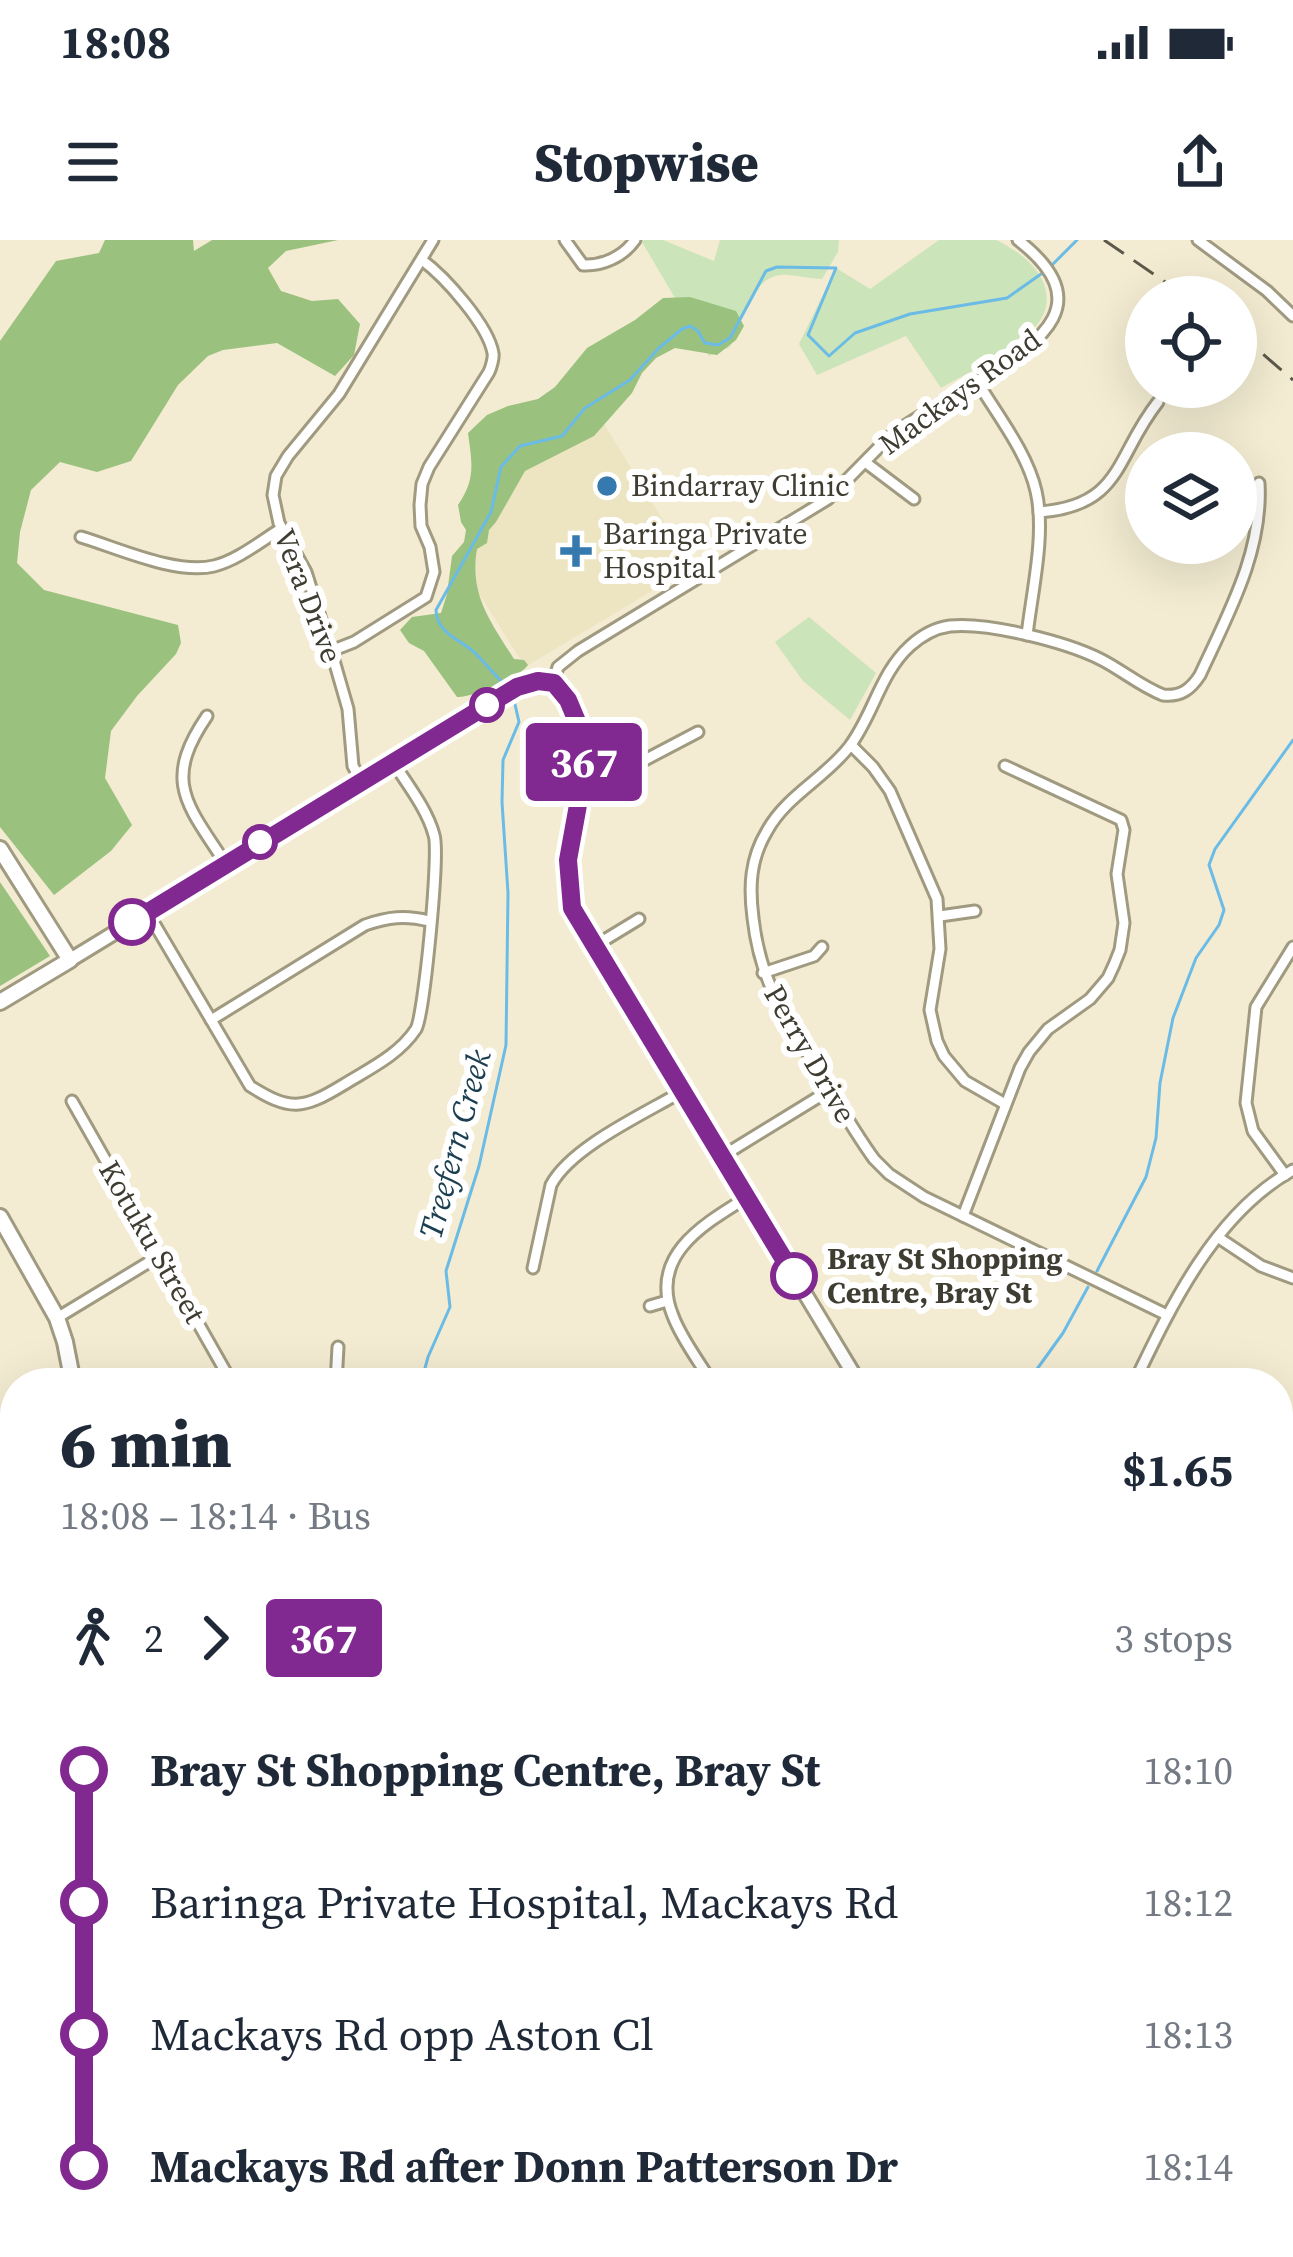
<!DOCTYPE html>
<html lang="en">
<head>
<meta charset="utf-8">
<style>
	:root { --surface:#fff; --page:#f2f2f3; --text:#1f2937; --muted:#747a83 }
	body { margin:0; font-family:"Source Serif 4",serif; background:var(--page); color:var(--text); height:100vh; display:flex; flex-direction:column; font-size:45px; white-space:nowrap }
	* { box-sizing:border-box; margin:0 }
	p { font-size:39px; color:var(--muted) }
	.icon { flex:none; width:66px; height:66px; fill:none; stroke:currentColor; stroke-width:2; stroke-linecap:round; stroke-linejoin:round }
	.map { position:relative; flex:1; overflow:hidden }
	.drawer { position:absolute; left:0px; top:1128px; width:1293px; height:891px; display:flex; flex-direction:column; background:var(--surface); border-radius:48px 48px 0 0; box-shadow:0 12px 48px #0002 }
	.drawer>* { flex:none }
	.badge { padding:0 24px; border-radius:9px; font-size:42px; line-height:78px }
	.controls { position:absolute; left:1125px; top:36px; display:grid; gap:24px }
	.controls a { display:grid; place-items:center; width:132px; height:132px; border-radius:50%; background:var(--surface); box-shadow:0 12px 48px #0002; font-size:60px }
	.map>.badge { position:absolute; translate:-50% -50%; box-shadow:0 0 0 6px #fff }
	.legs { display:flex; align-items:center; gap:18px; height:132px; padding:0 60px; font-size:39px }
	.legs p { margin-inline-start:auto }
	.overview { display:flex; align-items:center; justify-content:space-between; height:204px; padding:0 60px }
	h1 { font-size:66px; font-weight:800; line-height:90px }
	ul { padding:0 60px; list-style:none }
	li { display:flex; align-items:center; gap:42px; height:132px; font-size:45px }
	li i { display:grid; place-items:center; width:18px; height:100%; margin:0 15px; background:currentColor }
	li i::after { content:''; width:30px; height:30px; margin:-15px; border:9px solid; border-radius:50%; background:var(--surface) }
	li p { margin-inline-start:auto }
	li:first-child i { background:linear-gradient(#0000 50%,currentColor 0) }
	li:last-child i { background:linear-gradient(currentColor 50%,#0000 0) }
	.status { display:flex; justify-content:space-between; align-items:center; height:84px; padding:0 60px; background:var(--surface); direction:ltr }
	.status svg { height:33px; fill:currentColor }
	header { display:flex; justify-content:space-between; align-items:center; height:156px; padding:0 60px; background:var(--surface); font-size:54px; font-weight:800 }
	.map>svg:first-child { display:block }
	.built { fill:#ede4c2 }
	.green { fill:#cce4ba }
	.forest { fill:#9ac17d }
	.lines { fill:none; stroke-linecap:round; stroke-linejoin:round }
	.stream { stroke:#6bbbe7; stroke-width:3 }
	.minor-casing { stroke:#a09a81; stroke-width:15 }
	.tertiary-casing { stroke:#a09a81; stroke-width:18 }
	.secondary-casing { stroke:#a09a81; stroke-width:20 }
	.minor { stroke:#fff; stroke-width:9 }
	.tertiary { stroke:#fff; stroke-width:12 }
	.secondary { stroke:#fff; stroke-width:14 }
	.rail { stroke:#5c594c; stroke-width:3; stroke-dasharray:24 12; stroke-linecap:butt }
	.line-1-casing { stroke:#fff; stroke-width:27 }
	.line-1 { stroke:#812990; stroke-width:18 }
	.poi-dot { fill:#3579af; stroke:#fff; stroke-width:4.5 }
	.stop-1-dot { fill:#fff; stroke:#812990; stroke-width:6 }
	.labels { text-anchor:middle; stroke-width:12; stroke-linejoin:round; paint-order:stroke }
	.street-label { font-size:30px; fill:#3f3c32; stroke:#fff }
	.poi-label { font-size:30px; fill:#3f3c32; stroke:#fff; text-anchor:start }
	.stop-label { font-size:30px; font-weight:bold; fill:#3f3c32; stroke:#fff; text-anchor:start }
	.water-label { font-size:33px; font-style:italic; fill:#1b3e51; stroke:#fff }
</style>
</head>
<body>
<div class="status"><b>18:08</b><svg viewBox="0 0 49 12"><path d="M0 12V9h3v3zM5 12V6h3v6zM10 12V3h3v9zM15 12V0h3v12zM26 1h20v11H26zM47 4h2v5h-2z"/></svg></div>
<header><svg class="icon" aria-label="menu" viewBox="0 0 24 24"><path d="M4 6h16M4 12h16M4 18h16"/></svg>Stopwise<svg class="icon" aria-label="share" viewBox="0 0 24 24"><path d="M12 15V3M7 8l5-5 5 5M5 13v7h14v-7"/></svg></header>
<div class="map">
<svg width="1293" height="2017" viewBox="0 0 1293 2017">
	<rect width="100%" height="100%" fill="#f3ecd2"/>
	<path class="built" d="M601 179 692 327 525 427 460 323 502 238Z"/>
	<g class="green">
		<path d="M644 0H663L714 21 720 0H839L838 12 822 39C808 39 793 34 781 35 752 37 740 84 730 107L709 116 642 2Z"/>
		<path d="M939 0C956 0 979 0 996 0 999 1 1009 7 1012 9 1040 26 1060 57 1036 86 1015 112 970 131 941 148L906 96 817 135 799 104 836 28 870 49Z"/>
		<path d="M809 377 876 433 850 480 803 441 775 402Z"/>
		<path d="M1293 1444V1693L1278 1702V1452Z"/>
	</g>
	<g class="forest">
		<path d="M105 0H193L194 11 212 0H338L286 11 268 28 281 51 312 61 338 59 360 84 354 115 335 136 277 103 223 110 208 116 178 145 131 221 97 232 60 222 31 250 20 292 17 323 44 350 178 385 181 403 176 414 137 456 111 491 105 538 132 585 111 611 54 655 0 587V101L56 21 99 13Z"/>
		<path d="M690 57 736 71 744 86 736 100 717 115 675 108 656 118 642 133 632 153 594 196 525 231 496 282 489 290 487 303 477 309C469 355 491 382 514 419L524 420 528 425C518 439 474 457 457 457L424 411 409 403 400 390 412 377 441 373 447 354 452 316 464 302 466 290 461 282 458 265C476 239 472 223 468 193L487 175 508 166 538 159 555 147 587 108 635 80 663 58Z"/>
		<path d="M0 642 50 716 0 746Z"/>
		<path d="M558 2004H691L698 2017H566Z"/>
	</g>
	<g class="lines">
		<g class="stream">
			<path d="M1051 26 1077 0"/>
			<path d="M504 444C494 434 485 423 475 413 460 399 437 394 436 370L491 272 501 227 520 206 562 196 585 168 630 140 659 108 682 89 690 86 698 91 705 103 718 105 730 98 766 31 777 27 836 28 808 95 829 116 855 93 910 74 1007 58 1041 34"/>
			<path d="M1097 1031 1146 937 1156 898 1160 843 1173 778 1196 718 1219 685 1224 670 1209 625 1215 609 1293 500"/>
			<path d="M421 1143 428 1117 450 1067 446 1031 479 926 506 805 508 653 502 562 503 520 519 482 514 460"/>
			<path d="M1027 1143 1063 1093 1088 1047"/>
			<path d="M1278 1396 1293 1402"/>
			<path d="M582 2004 591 2017"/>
		</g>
		<defs>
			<g id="minor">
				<path d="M565 0 583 25C602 26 623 17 635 0"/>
				<path d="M1198 0 1267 51 1293 76"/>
				<path d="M977 141C997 175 1027 212 1036 251 1046 294 1032 351 1027 395"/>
				<path d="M865 222 914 259"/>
				<path d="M1039 272C1123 266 1115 216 1158 162"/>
				<path d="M81 297C118 308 176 335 214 326 238 320 261 301 282 288"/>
				<path d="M331 411 354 402 426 357 434 332 430 307 421 286 420 265 422 244 429 227 489 132C491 128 494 117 493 113 488 85 445 37 422 20"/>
				<path d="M553 443 558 427 578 411 828 259 888 198 903 187C929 170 956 154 982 138 1043 101 1098 62 1018 0"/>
				<path d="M207 476C162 542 187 564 225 623"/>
				<path d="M851 505 873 527 890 551 937 659 940 709 930 770 937 801 944 816 965 841 1005 864"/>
				<path d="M584 533 601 527 639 523 698 492"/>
				<path d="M361 540 353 526 348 469 335 424 306 332 279 283 273 255 276 236 288 216 339 154 433 0"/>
				<path d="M148 673 250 846C290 871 302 870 343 845 369 829 399 815 416 789 424 775 440 612 434 595 427 569 407 544 393 522"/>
				<path d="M940 676 975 671"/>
				<path d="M593 707 639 679"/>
				<path d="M763 733 814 716 822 707"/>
				<path d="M211 780 365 685C388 677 405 675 429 681"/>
				<path d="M72 861 232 1143"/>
				<path d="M721 917 830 850"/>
				<path d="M1285 935 1253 891 1246 863 1256 767 1293 707"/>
				<path d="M963 976 1020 828 1029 812 1048 789 1090 759 1108 738 1114 725 1120 710 1124 683 1117 634 1124 590 1121 580 1005 526"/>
				<path d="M1219 998 1261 1026 1293 1038"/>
				<path d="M533 1028 551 945C571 907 644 874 681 852"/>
				<path d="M650 1066 667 1061"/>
				<path d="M1167 1075 924 957 889 934 874 919C853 890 835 858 816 827 784 775 760 741 753 678 749 647 750 619 767 591 786 556 825 538 849 507 873 476 880 433 910 406 921 396 935 388 950 386 988 382 1066 402 1100 419 1122 430 1140 446 1163 455 1181 457 1191 449 1200 435 1228 374 1263 312 1259 243"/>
				<path d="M57 1078 159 1016"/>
				<path d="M336 1143 338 1107"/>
				<path d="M712 1143C699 1121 682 1100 673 1076 648 1016 704 984 746 958"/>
				<path d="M1134 1143C1171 1066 1215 973 1293 930"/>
				<path d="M1278 1169 1293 1188"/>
				<path d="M1278 1186 1293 1195"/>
				<path d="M1278 1324 1293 1322"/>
				<path d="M0 1380 15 1472"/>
				<path d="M1278 1971 1293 1962"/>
				<path d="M328 2004 344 2017"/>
				<path d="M517 2004 521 2008"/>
				<path d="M848 2004 874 2017"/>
				<path d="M924 2017 929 2004"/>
				<path d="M1203 2017 1224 2004"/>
			</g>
			<g id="tertiary">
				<path d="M70 720 517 447 538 441 553 443 568 460 584 498V533L568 621 572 668 859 1143"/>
				<path d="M1278 1830 1293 1854"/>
			</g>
			<g id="secondary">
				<path d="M0 609 70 720 0 762"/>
				<path d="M0 977 57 1078 65 1102 73 1143"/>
				<path d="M0 1634 15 1594"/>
				<path d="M0 1705 15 1738"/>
				<path d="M129 2004 134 2017"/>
			</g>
		</defs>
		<use href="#minor" class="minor-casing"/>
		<use href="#tertiary" class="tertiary-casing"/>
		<use href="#secondary" class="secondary-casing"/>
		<use href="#minor" class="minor"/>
		<use href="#tertiary" class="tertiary"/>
		<use href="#secondary" class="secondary"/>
		<g class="rail">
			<path d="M1104 0 1187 57"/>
			<path d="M1236 91 1293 140"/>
		</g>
	</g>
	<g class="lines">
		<defs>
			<path id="line-1" d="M132 682 517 447 538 441 554 443 568 460 584 498V532L568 620 572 668 794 1036"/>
		</defs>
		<use href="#line-1" class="line-1-casing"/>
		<use href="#line-1" class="line-1"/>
	</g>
	<g class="poi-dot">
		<circle cx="607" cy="246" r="12"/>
		<path d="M570 293h12v12h12v12h-12v12h-12v-12h-12v-12h12z"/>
	</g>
	<g class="stop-1-dot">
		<circle cx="487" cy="465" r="15"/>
		<circle cx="260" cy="602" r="15"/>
		<circle cx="132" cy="682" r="21"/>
		<circle cx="794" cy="1036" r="21"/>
	</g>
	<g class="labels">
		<g class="street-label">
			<text transform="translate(960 152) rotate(-36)" y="10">Mackays Road</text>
			<text transform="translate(308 356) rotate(69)" y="10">Vera Drive</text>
			<text transform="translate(810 814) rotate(60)" y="10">Perry Drive</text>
			<text transform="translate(152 1002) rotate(60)" y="10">Kotuku Street</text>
		</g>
		<g class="poi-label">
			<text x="631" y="256">Bindarray Clinic</text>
			<text x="603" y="304">Baringa Private<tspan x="603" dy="34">Hospital</tspan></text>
		</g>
		<g class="stop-label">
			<text x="827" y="1029">Bray St Shopping<tspan x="827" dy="34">Centre, Bray St</tspan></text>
		</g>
		<g class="water-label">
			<text transform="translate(454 904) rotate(-75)" y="12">Treefern Creek</text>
		</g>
	</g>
</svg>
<div class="controls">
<a><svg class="icon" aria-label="locate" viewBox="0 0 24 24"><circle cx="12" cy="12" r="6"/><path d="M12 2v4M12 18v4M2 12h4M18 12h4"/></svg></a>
<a><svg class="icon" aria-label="layers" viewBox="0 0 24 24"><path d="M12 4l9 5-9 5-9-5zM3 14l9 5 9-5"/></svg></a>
</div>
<b class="badge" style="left:584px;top:522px;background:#812990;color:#fff">367</b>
<section class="drawer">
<div class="overview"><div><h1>6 min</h1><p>18:08 – 18:14 · Bus</p></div><b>$1.65</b></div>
<div class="legs"><svg class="icon" aria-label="walk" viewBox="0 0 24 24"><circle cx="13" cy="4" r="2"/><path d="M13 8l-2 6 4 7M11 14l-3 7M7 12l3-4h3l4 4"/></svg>2<svg class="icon" aria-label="forward" viewBox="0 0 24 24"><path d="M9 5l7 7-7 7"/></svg><b class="badge" style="background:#812990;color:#fff">367</b><p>3 stops</p></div>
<ul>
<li><i style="color:#812990"></i><b>Bray St Shopping Centre, Bray St</b><p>18:10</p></li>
<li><i style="color:#812990"></i><span>Baringa Private Hospital, Mackays Rd</span><p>18:12</p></li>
<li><i style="color:#812990"></i><span>Mackays Rd opp Aston Cl</span><p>18:13</p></li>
<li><i style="color:#812990"></i><b>Mackays Rd after Donn Patterson Dr</b><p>18:14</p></li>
</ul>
</section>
</div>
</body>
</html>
